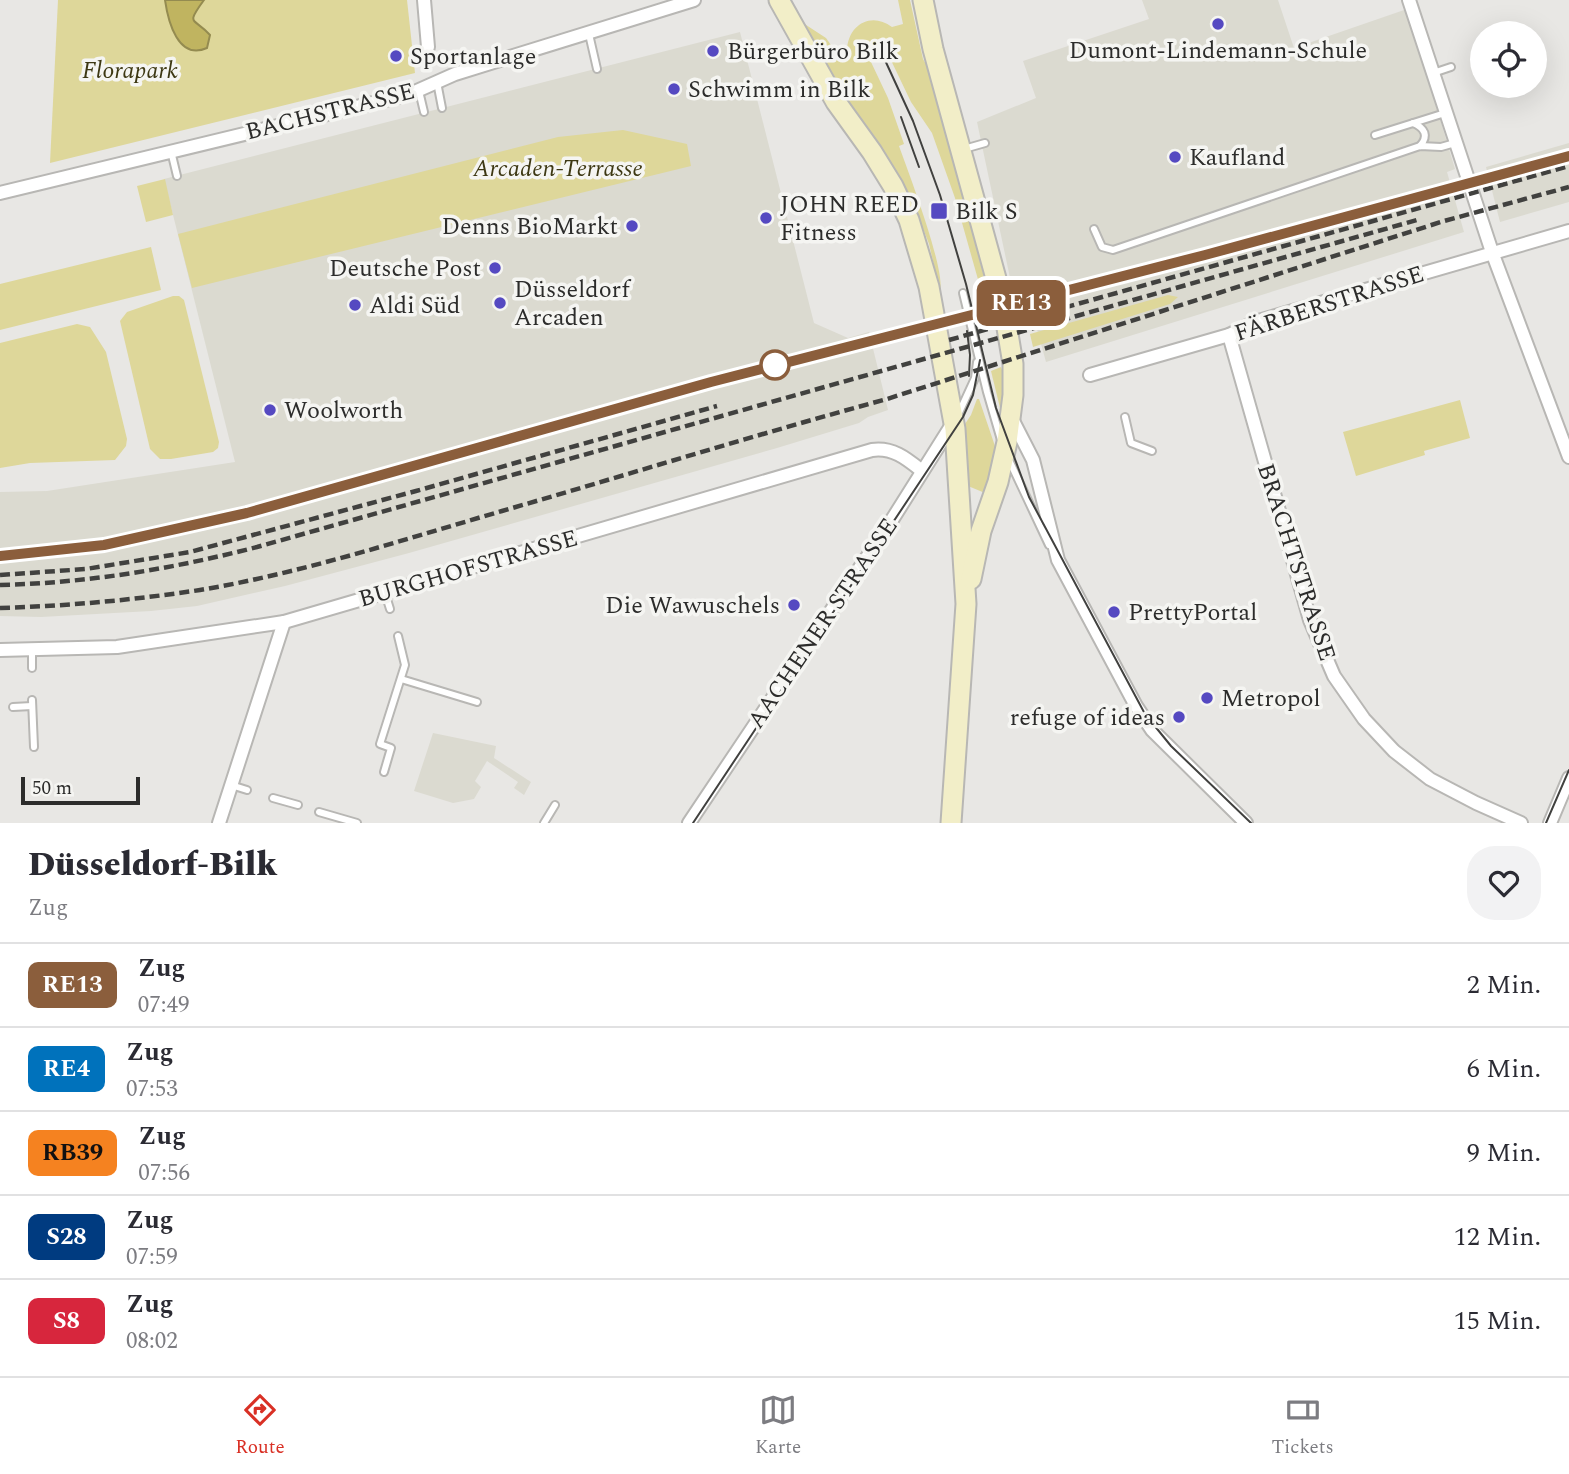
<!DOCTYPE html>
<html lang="de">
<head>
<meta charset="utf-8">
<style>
	:root { --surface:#fff; --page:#f2f2f3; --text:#2b2b33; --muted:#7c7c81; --line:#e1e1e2; --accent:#d93025 }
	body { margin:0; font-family:Spectral,serif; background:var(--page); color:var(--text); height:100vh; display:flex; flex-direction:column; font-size:26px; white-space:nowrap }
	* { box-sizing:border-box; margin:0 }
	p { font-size:23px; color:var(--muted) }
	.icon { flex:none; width:38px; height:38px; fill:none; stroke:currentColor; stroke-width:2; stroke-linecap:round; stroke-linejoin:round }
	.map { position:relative; height:823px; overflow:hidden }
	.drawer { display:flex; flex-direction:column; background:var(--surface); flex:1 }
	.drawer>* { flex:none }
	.badge { padding:0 14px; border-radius:10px; font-size:24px; line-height:46px }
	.controls { position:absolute; left:1470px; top:21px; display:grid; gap:14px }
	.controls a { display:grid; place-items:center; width:77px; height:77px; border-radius:50%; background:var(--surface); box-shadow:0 7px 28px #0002; font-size:35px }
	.scale { position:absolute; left:21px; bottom:18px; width:119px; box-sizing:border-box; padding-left:7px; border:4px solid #2c2c2b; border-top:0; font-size:19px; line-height:24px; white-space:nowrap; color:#2c2c2b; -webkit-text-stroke:5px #f5f5f2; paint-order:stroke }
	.map>.badge { position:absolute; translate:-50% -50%; box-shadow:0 0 0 4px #fff }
	.round { display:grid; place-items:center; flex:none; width:74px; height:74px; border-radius:28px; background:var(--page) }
	.head { display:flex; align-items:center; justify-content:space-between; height:119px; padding:0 28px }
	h1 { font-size:33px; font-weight:800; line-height:52px }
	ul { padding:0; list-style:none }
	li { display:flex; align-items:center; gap:21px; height:84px; padding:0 28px; border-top:2px solid var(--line) }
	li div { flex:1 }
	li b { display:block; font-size:26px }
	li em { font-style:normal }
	li .badge { min-width:77px; font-weight:700; text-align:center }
	.menu { display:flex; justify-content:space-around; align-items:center; height:98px; border-top:2px solid var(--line); background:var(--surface); font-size:19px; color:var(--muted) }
	.menu a { display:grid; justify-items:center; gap:4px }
	.menu .selected { color:var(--accent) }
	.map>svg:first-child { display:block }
	.built { fill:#dbdad0 }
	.green { fill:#ded79a }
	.water { fill:#c0b460; stroke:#948b50; stroke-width:2 }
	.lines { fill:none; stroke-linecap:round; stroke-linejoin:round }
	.service-casing { stroke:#b8b7b4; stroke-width:10 }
	.minor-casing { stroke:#b8b7b4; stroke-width:16 }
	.secondary-casing { stroke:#b8b7b4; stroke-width:23 }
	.service { stroke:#fff; stroke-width:6 }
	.minor { stroke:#fff; stroke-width:12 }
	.secondary { stroke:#f2eec8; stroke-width:19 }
	.tram { stroke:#41413f; stroke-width:2 }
	.rail { stroke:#41413f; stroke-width:4.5; stroke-dasharray:10 5; stroke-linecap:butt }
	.line-casing { stroke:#fff; stroke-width:16 }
	.line { stroke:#8b5e3c; stroke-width:10 }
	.poi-dot { fill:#5549c1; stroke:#f5f5f2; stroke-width:2.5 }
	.stop-dot { fill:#fff; stroke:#8b5e3c; stroke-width:3.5 }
	.labels { text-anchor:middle; stroke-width:7; stroke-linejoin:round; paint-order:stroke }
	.poi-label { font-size:24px; fill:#2c2c2b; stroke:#f5f5f2; text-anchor:start }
	.park-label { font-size:24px; font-style:italic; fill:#3d3813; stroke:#f5f5f2 }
	.street-label { font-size:24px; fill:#2c2c2b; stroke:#f5f5f2 }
</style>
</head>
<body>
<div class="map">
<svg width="1569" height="823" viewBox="0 0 1569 823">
	<rect width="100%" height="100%" fill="#e8e7e4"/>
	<g class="built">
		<path d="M1142 0H1278L1294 48 1407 9 1455 169 1447 172 1464 232 1046 362 1026 289 1013 292 977 122 1036 98 1023 61 1149 19Z"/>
		<path d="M740 32 814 323 848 338 869 332 888 410 868 417 859 423 777 448 409 553 285 586 197 606 151 611 41 617 0 616V492L47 491 235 462 164 179Z"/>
		<path d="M1569 143V202L1500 222 1486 167Z"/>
		<path d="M433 733 496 746 494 758 531 782 524 795 514 788 518 782 487 761 475 781 481 787 474 799 453 803 414 791Z"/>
	</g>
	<g class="green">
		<path d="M58 0H407L415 73 50 163Z"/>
		<path d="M898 0H910L923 59 933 77 985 281 979 283 955 198 932 133 911 102 888 54 878 52 872 57 871 62 888 98 904 144 899 146C908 171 946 271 940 291L929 244 911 197 893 166 850 104 803 23 826 38 838 55 847 50C848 25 871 11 892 27L903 24Z"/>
		<path d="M623 130 687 144 691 166 192 288 178 234 558 137Z"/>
		<path d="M165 179 173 215 146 222 137 186Z"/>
		<path d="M151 247 161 290 0 330V284Z"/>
		<path d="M1168 295 1178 297 1170 304 1033 347 1030 334Z"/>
		<path d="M173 296H179L184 300 219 442 218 448 213 452 171 459H160L150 449 120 321 127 312Z"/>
		<path d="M77 324 90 327 106 352 127 439 126 446 115 460 30 463 0 468V343Z"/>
		<path d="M1001 367 1004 375V412H1001L991 371Z"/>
		<path d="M977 399H979L997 452 985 493 968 486 963 427 971 415Z"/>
		<path d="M1460 400 1470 438 1424 451 1425 455 1356 476 1343 432Z"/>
	</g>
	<path class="water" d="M165 0H204C185 26 194 17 210 35L207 48C178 61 168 21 165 0Z"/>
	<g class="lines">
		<defs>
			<g id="service">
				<path d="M589 34 597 69"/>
				<path d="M1478 58 1482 57"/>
				<path d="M1433 73 1451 67"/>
				<path d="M437 82 442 108"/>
				<path d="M419 91 424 112"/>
				<path d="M1413 123C1425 128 1429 136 1420 146"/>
				<path d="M1375 135 1445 113"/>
				<path d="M964 149 985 143"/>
				<path d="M171 151 177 176"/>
				<path d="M1094 229 1102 247 1113 250 1420 146 1441 147 1455 143"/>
				<path d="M963 293 987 392 1001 440"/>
				<path d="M957 417 975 378 977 362"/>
				<path d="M1125 417 1131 443 1152 451"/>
				<path d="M1009 460 1049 545"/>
				<path d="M385 593 390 609"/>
				<path d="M32 668V650"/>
				<path d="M401 679 477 702"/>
				<path d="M32 700 34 747"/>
				<path d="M13 707 32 706"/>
				<path d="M384 772 391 748 380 744 405 665 398 636"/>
				<path d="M231 785 247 790"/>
				<path d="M273 798 298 805"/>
				<path d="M319 812 357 823"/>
				<path d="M544 823 555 805"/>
			</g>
			<g id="minor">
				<path d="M424 0 428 47"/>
				<path d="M1409 0 1492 252 1569 457"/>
				<path d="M0 193 410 94 455 74 694 0"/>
				<path d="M1229 335 1310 620 1334 676 1364 719 1394 751 1430 779 1476 803 1521 823"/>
				<path d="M1090 375 1229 335 1255 322 1569 231"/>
				<path d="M1012 419 1033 460 1058 560 1136 706 1152 730 1246 823"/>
				<path d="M0 650 117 647 284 622 872 450C893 447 907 459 922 471"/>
				<path d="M219 823 284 622"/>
				<path d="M689 823 890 523 953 423"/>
				<path d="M1550 823 1569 778"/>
			</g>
			<g id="secondary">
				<path d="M779 0 836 102 872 152 893 186 909 220 929 287 955 429 966 604 951 823"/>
				<path d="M923 0 933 49 1003 304 1013 364V395L1007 442 998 482 981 531 971 579"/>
			</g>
		</defs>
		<use href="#service" class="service-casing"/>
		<use href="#minor" class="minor-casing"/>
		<use href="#secondary" class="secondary-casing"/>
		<use href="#service" class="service"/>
		<use href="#minor" class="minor"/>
		<use href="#secondary" class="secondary"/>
		<g class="tram">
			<path d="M884 58 913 121 940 195 966 284 996 408 1029 497 1145 714 1171 746 1251 823"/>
			<path d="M901 117 919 167"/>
			<path d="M967 331 970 355 969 376"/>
			<path d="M693 823 963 417 973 395 980 360"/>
			<path d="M1546 823 1569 770"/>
		</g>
		<g class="rail">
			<path d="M949 340 1569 166"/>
			<path d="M0 556 104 545 247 512 732 377 1064 292 1400 203"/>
			<path d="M0 575 86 569 190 552 416 491 717 406"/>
			<path d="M0 585C87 583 172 569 257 547L1417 220"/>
			<path d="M0 608C67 606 134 600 200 590 302 573 402 540 502 511 630 474 758 434 887 399L1444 221 1569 187"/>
		</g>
	</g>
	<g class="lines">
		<defs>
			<path id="line" d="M0 556 104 545 247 513 711 382 1205 255 1569 156"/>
		</defs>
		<use href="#line" class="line-casing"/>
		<use href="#line" class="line"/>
	</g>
	<g class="poi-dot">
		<circle cx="1218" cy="24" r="7"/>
		<circle cx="713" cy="51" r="7"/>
		<circle cx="396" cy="56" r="7"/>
		<circle cx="674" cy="89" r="7"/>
		<circle cx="1175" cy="157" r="7"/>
		<rect x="930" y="202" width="18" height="18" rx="3.5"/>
		<circle cx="766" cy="218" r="7"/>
		<circle cx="632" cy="226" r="7"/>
		<circle cx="495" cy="268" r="7"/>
		<circle cx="500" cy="303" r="7"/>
		<circle cx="355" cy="305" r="7"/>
		<circle cx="270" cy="410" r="7"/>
		<circle cx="794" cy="605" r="7"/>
		<circle cx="1114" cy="612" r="7"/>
		<circle cx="1207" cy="698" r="7"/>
		<circle cx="1179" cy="717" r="7"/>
	</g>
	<circle class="stop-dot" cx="775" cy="365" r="14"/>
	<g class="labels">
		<g class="poi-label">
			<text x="1218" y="58" text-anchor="middle">Dumont-Lindemann-Schule</text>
			<text x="727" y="59">Bürgerbüro Bilk</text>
			<text x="410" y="64">Sportanlage</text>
			<text x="688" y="97">Schwimm in Bilk</text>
			<text x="1189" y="165">Kaufland</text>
			<text x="780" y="212">JOHN REED<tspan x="780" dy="28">Fitness</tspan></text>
			<text x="955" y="219">Bilk S</text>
			<text x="618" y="234" text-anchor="end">Denns BioMarkt</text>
			<text x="481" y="276" text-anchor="end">Deutsche Post</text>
			<text x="514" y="297">Düsseldorf<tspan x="514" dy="28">Arcaden</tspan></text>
			<text x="369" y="313">Aldi Süd</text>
			<text x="284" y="418">Woolworth</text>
			<text x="780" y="613" text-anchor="end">Die Wawuschels</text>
			<text x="1128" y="620">PrettyPortal</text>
			<text x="1221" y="706">Metropol</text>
			<text x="1165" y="725" text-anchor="end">refuge of ideas</text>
		</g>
		<g class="park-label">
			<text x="130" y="78">Florapark</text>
			<text x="558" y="176">Arcaden-Terrasse</text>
		</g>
		<g class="street-label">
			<text transform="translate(330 111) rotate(-14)" y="8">BACHSTRASSE</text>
			<text transform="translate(1329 303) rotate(-18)" y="8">FÄRBERSTRASSE</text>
			<text transform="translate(1297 562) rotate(72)" y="8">BRACHTSTRASSE</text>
			<text transform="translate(468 568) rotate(-16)" y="8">BURGHOFSTRASSE</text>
			<text transform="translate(822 623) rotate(-56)" y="8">AACHENER STRASSE</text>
		</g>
	</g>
</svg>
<div class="controls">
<a><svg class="icon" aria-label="locate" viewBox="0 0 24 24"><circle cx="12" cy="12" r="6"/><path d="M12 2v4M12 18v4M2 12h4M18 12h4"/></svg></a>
</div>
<div class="scale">50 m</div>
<b class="badge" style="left:1021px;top:303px;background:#8b5e3c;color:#fff">RE13</b>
</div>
<section class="drawer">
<div class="head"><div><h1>Düsseldorf-Bilk</h1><p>Zug</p></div><a class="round"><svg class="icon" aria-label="heart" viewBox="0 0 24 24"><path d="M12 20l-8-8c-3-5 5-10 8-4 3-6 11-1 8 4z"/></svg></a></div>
<ul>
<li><span class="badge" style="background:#8b5e3c;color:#fff">RE13</span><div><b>Zug</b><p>07:49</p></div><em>2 Min.</em></li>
<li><span class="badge" style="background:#0072bc;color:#fff">RE4</span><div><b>Zug</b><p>07:53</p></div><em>6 Min.</em></li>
<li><span class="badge" style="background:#f58220;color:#111">RB39</span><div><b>Zug</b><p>07:56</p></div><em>9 Min.</em></li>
<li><span class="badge" style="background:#003b80;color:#fff">S28</span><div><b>Zug</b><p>07:59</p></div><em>12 Min.</em></li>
<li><span class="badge" style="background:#d7263d;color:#fff">S8</span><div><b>Zug</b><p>08:02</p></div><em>15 Min.</em></li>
</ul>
</section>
<nav class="menu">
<a class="selected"><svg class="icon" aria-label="directions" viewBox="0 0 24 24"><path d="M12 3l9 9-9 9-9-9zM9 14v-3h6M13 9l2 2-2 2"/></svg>Route</a>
<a><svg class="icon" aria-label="map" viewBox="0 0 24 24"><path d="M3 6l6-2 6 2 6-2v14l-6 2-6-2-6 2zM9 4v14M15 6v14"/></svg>Karte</a>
<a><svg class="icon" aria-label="tickets" viewBox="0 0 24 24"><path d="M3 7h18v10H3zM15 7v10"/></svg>Tickets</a>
</nav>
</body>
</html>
